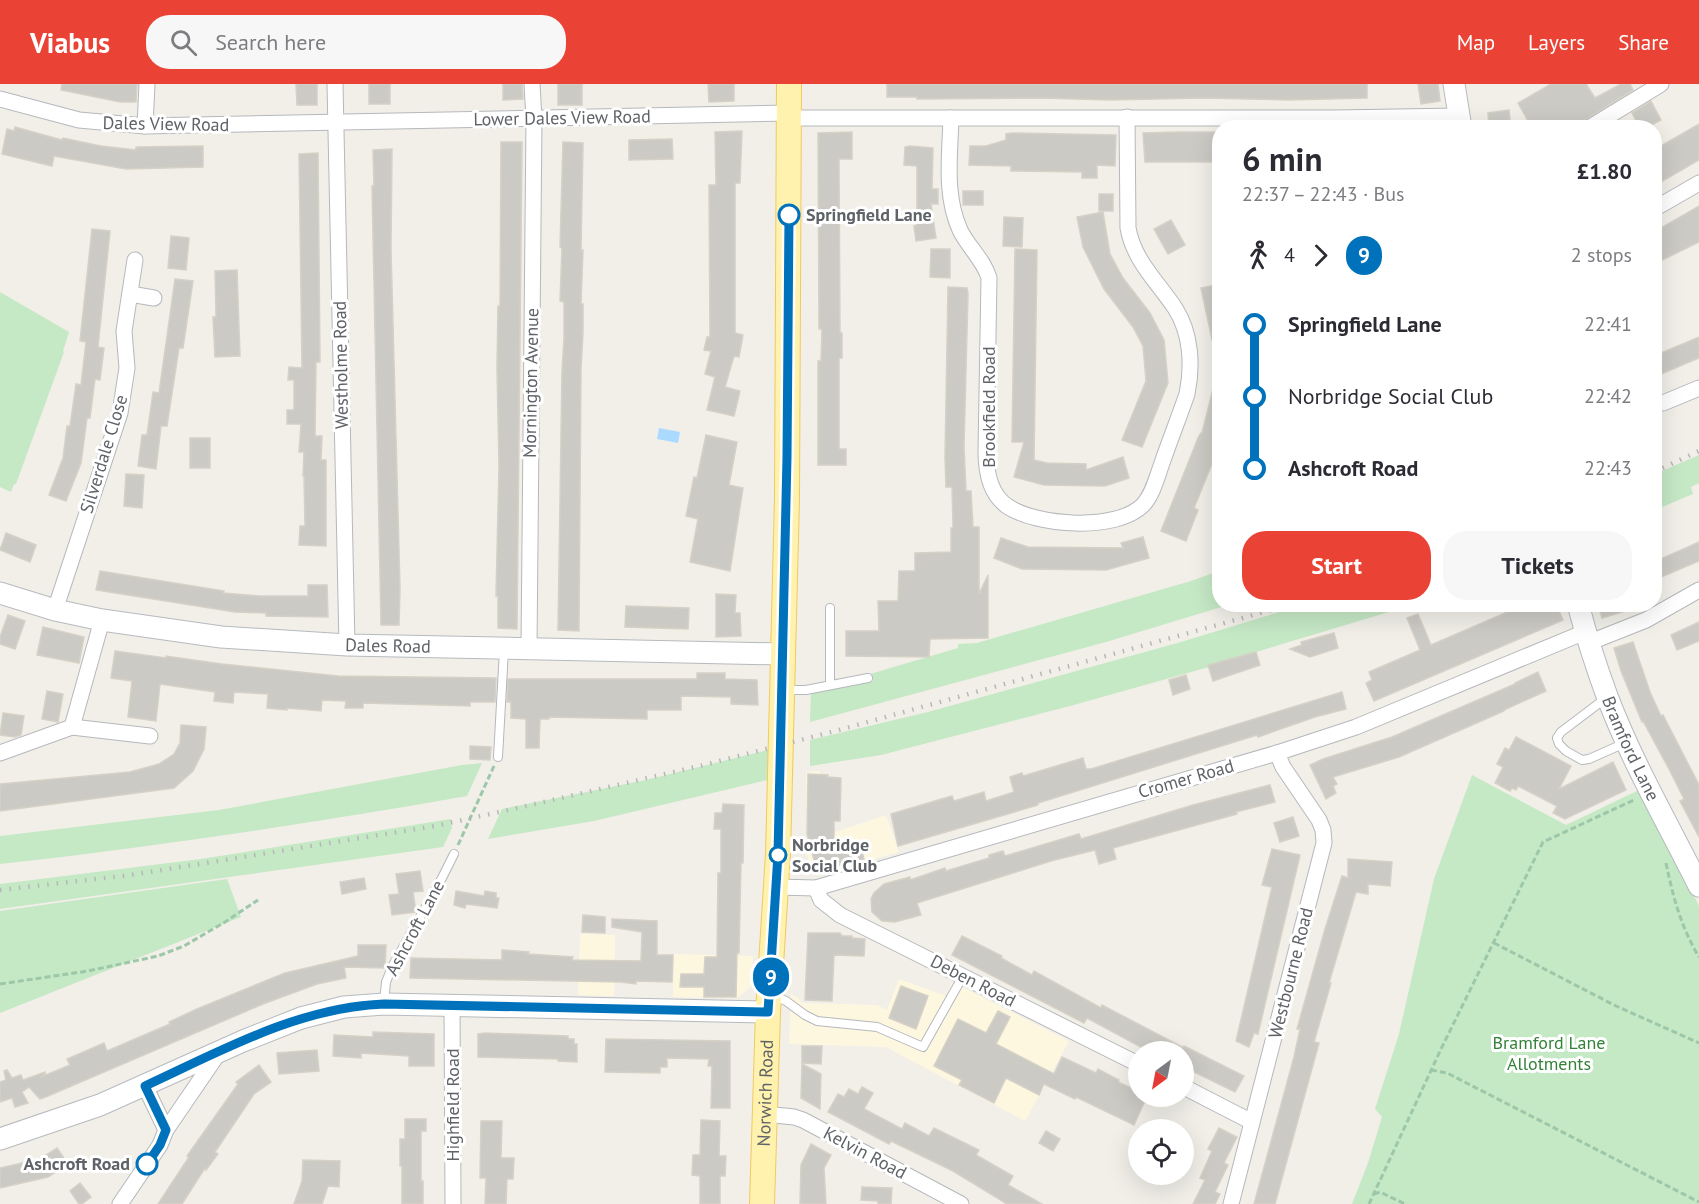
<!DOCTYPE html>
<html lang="en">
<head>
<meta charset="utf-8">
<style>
	:root { --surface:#fff; --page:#f7f7f7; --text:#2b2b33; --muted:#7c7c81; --accent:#ea4335 }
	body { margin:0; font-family:"PT Sans",sans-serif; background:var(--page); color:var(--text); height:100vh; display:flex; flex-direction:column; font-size:22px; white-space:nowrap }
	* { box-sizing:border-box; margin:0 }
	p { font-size:20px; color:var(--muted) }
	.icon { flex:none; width:33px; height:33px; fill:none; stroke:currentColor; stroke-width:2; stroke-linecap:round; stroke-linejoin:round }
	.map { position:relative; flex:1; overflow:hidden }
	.panel { position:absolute; left:1212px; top:36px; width:450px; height:492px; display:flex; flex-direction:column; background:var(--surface); border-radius:24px; box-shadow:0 6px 24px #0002 }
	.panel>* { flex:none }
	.badge { padding:0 12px; border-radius:20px; font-size:21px; line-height:39px }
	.needle { width:39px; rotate:212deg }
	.buttons { position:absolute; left:1128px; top:957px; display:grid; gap:12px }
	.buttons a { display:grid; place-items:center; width:66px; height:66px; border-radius:50%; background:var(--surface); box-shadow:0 6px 24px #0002; font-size:30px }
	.map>.badge { position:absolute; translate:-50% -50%; box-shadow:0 0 0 3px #fff }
	.legs { display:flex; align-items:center; gap:9px; height:66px; padding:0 30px; font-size:20px }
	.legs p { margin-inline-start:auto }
	.overview { display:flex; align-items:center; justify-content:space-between; height:102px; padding:0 30px }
	h1 { font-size:33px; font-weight:600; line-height:45px }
	.action { display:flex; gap:12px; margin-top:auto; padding:12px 30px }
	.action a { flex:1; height:69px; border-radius:24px; background:var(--accent); color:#fff; font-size:24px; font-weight:600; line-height:69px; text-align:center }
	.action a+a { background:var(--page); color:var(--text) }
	ul { padding:0 30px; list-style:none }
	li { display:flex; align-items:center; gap:21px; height:72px; font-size:22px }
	li i { display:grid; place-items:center; width:9px; height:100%; margin:0 8px; background:currentColor }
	li i::after { content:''; width:15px; height:15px; margin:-8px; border:4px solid; border-radius:50%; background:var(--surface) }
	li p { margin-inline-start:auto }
	li:first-child i { background:linear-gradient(#0000 50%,currentColor 0) }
	li:last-child i { background:linear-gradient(currentColor 50%,#0000 0) }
	header { display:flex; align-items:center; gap:36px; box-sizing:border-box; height:84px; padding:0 30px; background:var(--accent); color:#fff }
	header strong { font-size:28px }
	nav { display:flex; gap:33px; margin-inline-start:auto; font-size:21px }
	.search { width:420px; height:54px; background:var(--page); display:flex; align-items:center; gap:15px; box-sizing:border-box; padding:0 21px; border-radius:24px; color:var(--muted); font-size:22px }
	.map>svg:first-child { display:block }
	.commercial { fill:#fef7e0 }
	.green { fill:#c5e8c5 }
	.water { fill:#aadaff }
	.building { fill:#cccac5; stroke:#d6d1c6; stroke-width:1.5 }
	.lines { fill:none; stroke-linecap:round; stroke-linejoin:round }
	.lane-casing { stroke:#b5b8bc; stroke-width:10 }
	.street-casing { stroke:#b5b8bc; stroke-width:17 }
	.secondary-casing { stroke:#b6babf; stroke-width:23 }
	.primary-casing { stroke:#f2c960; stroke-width:26 }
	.path { stroke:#9cc7a9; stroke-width:3; stroke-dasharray:6 3; stroke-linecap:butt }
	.lane { stroke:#fff; stroke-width:8 }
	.street { stroke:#fff; stroke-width:15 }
	.secondary { stroke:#fff; stroke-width:21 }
	.primary { stroke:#fff2af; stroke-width:24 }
	.rail { stroke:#b6b7b8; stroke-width:4.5; stroke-dasharray:1.5 8; stroke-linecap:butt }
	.line-1-casing { stroke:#fff; stroke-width:14 }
	.line-1 { stroke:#0072bc; stroke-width:9 }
	.stop-1-dot { fill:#fff; stroke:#0072bc; stroke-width:3 }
	.labels { text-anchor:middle; stroke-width:6; stroke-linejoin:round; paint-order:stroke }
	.street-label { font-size:18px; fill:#5f6368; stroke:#fff }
	.stop-label { font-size:18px; font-weight:bold; fill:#5f6368; stroke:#fff; text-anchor:start }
	.park-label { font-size:18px; fill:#348238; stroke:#fff }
</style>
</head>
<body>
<header>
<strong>Viabus</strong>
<div class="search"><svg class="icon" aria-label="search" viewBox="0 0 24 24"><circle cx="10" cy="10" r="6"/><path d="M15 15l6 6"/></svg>Search here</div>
<nav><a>Map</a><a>Layers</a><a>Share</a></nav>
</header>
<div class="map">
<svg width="1699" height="1120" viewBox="0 0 1699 1120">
	<rect width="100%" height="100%" fill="#f1efe8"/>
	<g class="commercial">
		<path d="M820 687 817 754 886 731 899 768 836 786 820 788 812 784 809 780 807 770 806 688Z"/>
		<path d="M580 850 615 851 614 912 578 911Z"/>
		<path d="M674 870 753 872 751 903 737 914 673 913Z"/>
		<path d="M899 895 946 912 952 898 1069 957 1025 1037 886 963 789 960 791 910 798 914 802 919 877 921 887 926Z"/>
	</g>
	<g class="green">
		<path d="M0 208 69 248 63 267 64 268 16 400H14L11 408 0 403Z"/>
		<path d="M1699 371V399L1691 403 1693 410 1655 426V390Z"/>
		<path d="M1219 487 1220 520 1228 521 1106 558 810 638 811 609 813 607 958 564V560L977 559 1191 497Z"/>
		<path d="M1302 521H1412L1216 580 1215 579 1209 581V583L1070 622 881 671 810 682V656L928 628 1181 558Z"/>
		<path d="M772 665 771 695 594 737 488 755 502 725 646 696Z"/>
		<path d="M482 679 467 712C312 739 156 763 0 780V752L219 726 462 681Z"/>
		<path d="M1472 691 1566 741 1641 705 1699 822V1120H1352L1368 1079 1382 1033 1375 1025 1399 950 1434 795Z"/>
		<path d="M451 735 452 744 443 763 0 825V800L201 775Z"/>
		<path d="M227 795 241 833 0 929V827Z"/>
	</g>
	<path class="water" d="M659 344 680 348 678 359 657 355Z"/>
	<g class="building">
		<path d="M62 0H137L136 18H120L61 6Z"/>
		<path d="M296 0H317V21H297Z"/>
		<rect x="369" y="0" width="21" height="20"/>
		<path d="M503 0H522L523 15 503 16Z"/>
		<rect x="558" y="0" width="24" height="21"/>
		<path d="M708 0H734V17L709 18Z"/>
		<path d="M887 0H1367V14L1289 16 1203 14 1109 16 1041 14 917 15V13H887Z"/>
		<path d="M1418 0H1438L1440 17 1421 20Z"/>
		<path d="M1551 0H1586L1595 14 1621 0H1630L1633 6 1572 44H1532L1518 19Z"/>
		<path d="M1651 17 1661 36 1646 44H1640L1632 29Z"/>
		<path d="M1509 26 1511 44H1489L1488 29Z"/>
		<path d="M1699 40V76L1654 102V66Z"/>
		<path d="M15 43 62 56 63 54 101 62 136 66V63L203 62V83L126 85 54 72 52 82 2 70 7 45 14 47Z"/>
		<path d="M742 47 740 99H735V249L743 251 739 273 734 272 725 303 740 307 734 332 707 326 715 293 705 290 711 267 704 266 707 253H710L709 101H716L715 48Z"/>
		<path d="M852 48V75H839L840 249H842V274H839V365H846V381H818V277H821L822 245H819L818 49Z"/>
		<path d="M1180 48H1216V67H1213V78H1145L1143 49Z"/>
		<path d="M1012 49 1116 51 1115 82 1097 81V94H1082V88L1011 87V82L969 81 970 62H986L1006 56V50Z"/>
		<path d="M672 55 673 75 629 76V56Z"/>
		<path d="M501 58H522L517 545 498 544V512H496L499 382 497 284 498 222H500Z"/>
		<path d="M563 58 583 59 581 166H583L581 220H583V249L581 284 579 547 558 546 562 287 564 255V218L560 217 562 164 560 163Z"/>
		<path d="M910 62 933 64 932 105H938V120H931L936 154 916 157 914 142 917 141V82L904 81 905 63Z"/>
		<path d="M392 65 391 165 400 505 399 541H381L372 102H374L373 66Z"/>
		<path d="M318 69 320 278H316L315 352H322L321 376H326V462L299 461 300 442H305L304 392H303L304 368H299L301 340H287V326H294V296H288L289 283 302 284 299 70Z"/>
		<rect x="963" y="107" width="20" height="14"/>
		<rect x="1099" y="110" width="14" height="17"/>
		<path d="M1699 122V158L1654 180V148Z"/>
		<path d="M1103 128 1110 170 1123 194 1150 229 1164 256 1168 299 1142 363 1122 356 1146 297 1143 262 1133 243 1104 205 1083 163 1077 133Z"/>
		<path d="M1004 133 1023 134 1022 163 1003 162Z"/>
		<path d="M1171 136 1185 161 1168 170 1154 145Z"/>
		<path d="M92 145 110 147 98 263 104 264 100 296 95 295 90 334H87L81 379 66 417 49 411 63 374 67 342H70L76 300 81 301 86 258 80 257Z"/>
		<path d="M171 152 189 154 186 186 168 184Z"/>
		<path d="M931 165H950V194L930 193Z"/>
		<path d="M1015 165 1037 166 1034 376 1047 379 1086 380V386L1123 373 1129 394 1105 402 1044 401 1014 393 1024 358H1012Z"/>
		<path d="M237 186 240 272 215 273 213 233H216L215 187Z"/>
		<path d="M175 195 193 197 183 264H179L167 342H161L156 385 138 382 142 351H147L153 308 159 309Z"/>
		<path d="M1220 200V264L1214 265 1201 204Z"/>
		<path d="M948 203 967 204 968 209 964 363 966 407H971L973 443H979V510L988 491V554L930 555 929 573 846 572V547H879L878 517H898L899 487H915V469L951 468V444H953L952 403H946L945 374Z"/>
		<path d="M1699 253V274L1654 293V272Z"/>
		<path d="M1215 297 1220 298V360L1194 424 1198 426 1186 457 1161 447 1198 354 1201 349H1202Z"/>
		<path d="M706 351 737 358 729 401 743 404 730 487 690 478 698 435 686 432 694 393 697 394Z"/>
		<rect x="190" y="354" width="20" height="30"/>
		<path d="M126 390 144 391 142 424 124 422Z"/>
		<path d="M6 449 36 461 30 478 0 466Z"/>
		<path d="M1143 453 1149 474 1106 486 1022 485 994 474 1001 454 1028 463 1123 464 1121 459Z"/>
		<path d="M1699 458V477L1654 496V478Z"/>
		<path d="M100 487 224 507 223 509 259 512H308V501H327L328 533 266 532V529L235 528 109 508 96 506Z"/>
		<path d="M716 510 736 511 735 529H740L741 552 716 553Z"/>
		<path d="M1526 520H1556L1563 536 1374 617 1366 599 1372 596 1369 588 1420 566 1407 534 1418 530 1431 561Z"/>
		<path d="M1598 520H1635V524L1602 534Z"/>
		<path d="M626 522 689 524 688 545 625 543Z"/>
		<path d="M8 531 25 537 15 565 0 560V553Z"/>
		<path d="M1699 538V557L1677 566 1671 551Z"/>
		<path d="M43 543 84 553 79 579 37 571Z"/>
		<path d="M1334 549 1338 564 1310 573 1290 565 1302 561 1301 558Z"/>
		<path d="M1633 558 1650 608 1661 632 1663 631 1699 701V753L1680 717 1684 715 1669 685 1643 637 1642 638 1621 587 1614 564Z"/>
		<path d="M115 567 166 574V572L222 580 338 592 496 594 495 618H470V622L363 619V624H345L346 617 322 616 321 627 287 624V626L267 624 268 610 234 608 233 619 214 617 215 608 160 600 156 637 128 633 132 597 111 594Z"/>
		<path d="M1256 568 1260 581 1213 597 1208 581Z"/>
		<path d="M1538 588 1546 607 1504 626V627L1399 673 1333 693 1337 700 1333 702 1336 709 1326 715 1310 681 1323 675 1392 653 1515 600V599Z"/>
		<path d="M697 589H725V595L757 596 758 621 731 620V613L681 612V626H647V635L549 633V635H540L539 664H526V635L511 634V618H507L508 595H697Z"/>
		<path d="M1186 591 1190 605 1173 611 1169 596Z"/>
		<path d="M47 607 63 610 58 638 42 635Z"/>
		<path d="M1342 608 1346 625 1315 633 1258 653 1257 651 1038 719V721L898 762 891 730 952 712 954 717 984 708 986 717 1014 708 1010 693 1022 689 1023 692 1083 674 1086 685H1091Z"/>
		<path d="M3 629 24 632 21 651 15 653 0 651Z"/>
		<path d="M181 641 206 643 204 665 193 687 174 704 0 727V700L130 688 159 680 174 670 180 659Z"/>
		<path d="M1516 653 1571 682 1559 705 1613 678 1626 706 1565 735 1553 729 1557 722 1518 702 1516 706 1512 704 1510 707 1495 699 1503 683 1497 680 1505 664 1509 666Z"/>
		<path d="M470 662 491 663 490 676 470 675Z"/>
		<path d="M808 690 828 691V693L841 694 840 737H834V768L860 761 864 775 817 787 807 750Z"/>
		<path d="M1270 701 1275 718 1236 728 1237 730 1113 764 1116 775 1099 780 1095 766 1051 777 917 819 921 831 895 838 882 837 872 828 871 815 874 809 884 800 910 793V796L945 784 946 787 989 774V771L1003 767 1005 772 1079 750 1081 755 1193 721Z"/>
		<path d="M723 720 744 721 743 779H741L739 869H737L736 913H704V903H680L681 890H704L705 873H717L718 789H721V745H714L715 729H722Z"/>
		<path d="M1293 733 1299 752 1280 758 1274 739Z"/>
		<path d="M1272 765 1300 771 1258 950 1254 949 1249 963 1236 957 1272 803 1262 801Z"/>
		<path d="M1348 775 1392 778 1390 802 1368 800V810L1356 808 1329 899H1331L1314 958 1319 959 1275 1120H1254L1294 973 1300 945H1297L1325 845 1342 792 1348 794Z"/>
		<path d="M420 787 423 807 413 808 416 828 392 831 389 811 399 810 396 790Z"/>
		<path d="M364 794 366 805 342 810 340 798Z"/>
		<path d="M456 807 484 812 485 807 496 809V814H499L497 824 466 820 465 824 454 821Z"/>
		<path d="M583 831 605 833V849L582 848Z"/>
		<path d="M612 835 657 837V871H673L672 898 636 897V900L620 898 410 894 411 874 502 876V866L529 868 528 870 573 873 572 876 641 877 642 848 612 843Z"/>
		<path d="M808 849H840L842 852H852V854L865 855 864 872 834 871 832 917 805 916Z"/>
		<path d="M962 852 1002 872 1001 874 1032 891 1034 887 1101 924 1102 921 1184 964V962L1244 992 1235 1008 1184 983V968H1150L1087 934 1084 939 952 871Z"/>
		<path d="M358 861H386L385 884 344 883 346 894 317 900 263 920 48 1012 40 1015 29 1003 22 1008 28 1019 15 1023 12 1014 0 1018V998L6 996 4 987 7 986 12 994 21 991 23 996 45 988V990L41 993 70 981 67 975 104 959 107 967 170 940 169 938 197 925 285 889 358 872Z"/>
		<path d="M901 902 928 912 916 945 889 934Z"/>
		<path d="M998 927 1010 933 996 960 1054 990 1062 973 1096 989 1098 985 1119 996 1118 998 1138 1007V1012H1147L1134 1041 1076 1013 1075 1015 1044 1000 1039 1011 1006 994 994 1019 959 1001 962 996 934 982 958 935 986 949Z"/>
		<path d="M373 948 434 950V982H409V972L361 969V974L333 972 334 951 373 953Z"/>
		<path d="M485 949 568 952V955H574V960H577V978L558 977V975L478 973V950Z"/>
		<path d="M606 955 730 957V1024H711L712 982H708L709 975 667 974V983H660V989L605 988Z"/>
		<path d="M802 962H822L821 980 802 979Z"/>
		<path d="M317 966 319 987 279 990 277 969Z"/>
		<path d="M802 980 821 990 820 1025 801 1014Z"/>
		<path d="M259 981 271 998 254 1010 215 1068 218 1070 206 1086 205 1084 182 1120H158L189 1073 187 1072 238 1000 236 998Z"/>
		<path d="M862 1003 873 1009 864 1025 902 1045 905 1039 929 1052 934 1044 979 1066 976 1071 1013 1092 1008 1101 1042 1120H1007L953 1087 891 1057 889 1060 828 1028 838 1010 844 1013 849 1005 858 1010Z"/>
		<path d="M405 1035H426V1047H421V1097H423V1120H402V1082H400V1055H405Z"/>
		<path d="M701 1036 720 1037 719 1072H726L725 1092H720V1120H700V1092L692 1091 693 1071H700Z"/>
		<path d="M481 1037H502L501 1074H514L513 1095H507L506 1120H485L486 1094H480Z"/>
		<path d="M1219 1044 1237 1053 1224 1079 1228 1081 1215 1108 1220 1110 1215 1120H1193L1205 1096 1200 1094 1212 1067 1208 1065Z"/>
		<path d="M1046 1047 1060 1055 1053 1067 1039 1059Z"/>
		<path d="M811 1060 831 1071 824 1084 826 1120H800L801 1081Z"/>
		<path d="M57 1064 68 1080 48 1093 0 1104V1084L40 1075Z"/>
		<path d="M303 1076 340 1077 339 1103 328 1102 322 1120H294L302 1097Z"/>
		<path d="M80 1099 91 1113 82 1120H79L70 1107Z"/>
		<path d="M862 1103 892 1104 891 1120H878V1117L861 1116Z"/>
	</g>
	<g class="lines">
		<defs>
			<g id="lane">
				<path d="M830 524V601"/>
				<path d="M786 606H806L868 594"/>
				<path d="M1606 614 1561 648 1557 654 1559 660 1566 667 1582 676 1589 675 1625 659"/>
				<path d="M498 673 504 566"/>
				<path d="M772 911 786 917 805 931 817 937 877 943 923 963 963 892"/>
				<path d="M384 919 386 898 392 883 442 794 454 770"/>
			</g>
			<g id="street">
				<path d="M335 0 347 561"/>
				<path d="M0 15 79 36 145 42 789 29"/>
				<path d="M789 34H1336L1459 32"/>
				<path d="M951 34C950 71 944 111 960 146 968 163 984 176 989 194L986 368C986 387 990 410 1007 422 1036 442 1116 448 1143 421 1153 410 1157 393 1162 379 1170 356 1179 333 1187 310 1193 281 1191 249 1175 224 1157 197 1134 177 1128 144L1127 33"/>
				<path d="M145 42 147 0"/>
				<path d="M1589 44 1661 0"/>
				<path d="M1654 125 1699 99"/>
				<path d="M130 210 154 214"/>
				<path d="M1663 319 1699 304"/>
				<path d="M55 526 120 329 127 284 124 247 135 176"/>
				<path d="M1588 559 1646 536 1699 506"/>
				<path d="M529 564 534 35 532 0"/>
				<path d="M72 643 150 652"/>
				<path d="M0 669 72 643 102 536"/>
				<path d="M776 803 816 804 1277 669 1356 643 1585 548"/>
				<path d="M816 804 821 816 840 831 1138 980"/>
				<path d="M452 921 453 1120"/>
				<path d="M145 1002 166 1046"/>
				<path d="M1184 1003 1252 1038"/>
				<path d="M765 1030 794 1033 803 1036 961 1120"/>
				<path d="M120 1120 160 1061 166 1046 220 967"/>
				<path d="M1231 1120 1324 759 1323 746 1319 736 1283 683 1277 669"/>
			</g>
			<g id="secondary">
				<path d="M1454 0 1461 44"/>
				<path id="s1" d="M0 509 55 526 102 536 221 553 347 561 782 570"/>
				<path id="s2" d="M1578 520C1586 551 1596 582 1607 612 1632 678 1668 740 1699 802"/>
				<path d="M0 1055 100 1021 243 957 301 934 344 923 384 920 768 928"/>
			</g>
			<g id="primary">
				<path id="s3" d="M762 1120 768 928 778 770 787 415 789 0"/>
			</g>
		</defs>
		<use href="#lane" class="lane-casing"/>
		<use href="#street" class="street-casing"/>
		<use href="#secondary" class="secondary-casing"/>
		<use href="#primary" class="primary-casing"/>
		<g class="path">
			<path d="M458 761 494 682"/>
			<path d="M1666 779C1673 813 1681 843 1699 873"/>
			<path d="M1494 859 1616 922 1699 959"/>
			<path d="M0 900 88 887 158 872 184 862 225 838 258 816"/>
			<path d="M1431 986 1447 989 1699 1118"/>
			<path d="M1374 1110 1380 1108 1405 1120"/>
			<path d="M1369 1120 1441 965 1543 758 1634 716"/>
		</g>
		<use href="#lane" class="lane"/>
		<use href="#street" class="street"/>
		<use href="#secondary" class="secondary"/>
		<use href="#primary" class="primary"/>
		<g class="rail">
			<path d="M1654 388 1699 367"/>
			<path d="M0 806 131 791 435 742 513 725 704 681 839 646 1293 520"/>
		</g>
	</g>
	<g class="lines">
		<defs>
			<path id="line-1" d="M147 1080 160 1061 166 1046 145 1002C221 967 299 923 384 920L768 928 778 770 787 373 789 131"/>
		</defs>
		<use href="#line-1" class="line-1-casing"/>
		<use href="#line-1" class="line-1"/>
	</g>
	<g class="stop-1-dot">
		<circle cx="789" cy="131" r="10"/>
		<circle cx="778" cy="771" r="8"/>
		<circle cx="147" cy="1080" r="10"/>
	</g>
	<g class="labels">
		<g class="street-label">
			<text transform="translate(562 34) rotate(-1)" y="6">Lower Dales View Road</text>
			<text transform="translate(166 40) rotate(1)" y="6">Dales View Road</text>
			<text transform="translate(341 281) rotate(-91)" y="6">Westholme Road</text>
			<text transform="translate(531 299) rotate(-89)" y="6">Mornington Avenue</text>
			<text transform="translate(989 323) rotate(-90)" y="6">Brookfield Road</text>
			<text transform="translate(104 370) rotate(-73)" y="6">Silverdale Close</text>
			<text dy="6" stroke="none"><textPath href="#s1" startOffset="393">Dales Road</textPath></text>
			<text dy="6" stroke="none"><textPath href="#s2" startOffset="154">Bramford Lane</textPath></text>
			<text transform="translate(1186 695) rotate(-16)" y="6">Cromer Road</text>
			<text transform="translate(415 844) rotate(-62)" y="6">Ashcroft Lane</text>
			<text transform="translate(1291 889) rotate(-76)" y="6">Westbourne Road</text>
			<text transform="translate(973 897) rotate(27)" y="6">Deben Road</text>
			<text dy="6" stroke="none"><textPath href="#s3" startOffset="111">Norwich Road</textPath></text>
			<text transform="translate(453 1021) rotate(-90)" y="6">Highfield Road</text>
			<text transform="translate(865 1069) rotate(28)" y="6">Kelvin Road</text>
		</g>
		<g class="stop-label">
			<text x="806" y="137">Springfield Lane</text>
			<text x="792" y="767">Norbridge<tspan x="792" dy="21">Social Club</tspan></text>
			<text x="130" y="1086" text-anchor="end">Ashcroft Road</text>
		</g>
		<g class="park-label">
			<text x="1549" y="965">Bramford Lane<tspan x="1549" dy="21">Allotments</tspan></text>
		</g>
	</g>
</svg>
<div class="buttons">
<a><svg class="needle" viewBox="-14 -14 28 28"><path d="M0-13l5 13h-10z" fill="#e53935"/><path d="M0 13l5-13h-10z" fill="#7c7c81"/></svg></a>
<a><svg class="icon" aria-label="locate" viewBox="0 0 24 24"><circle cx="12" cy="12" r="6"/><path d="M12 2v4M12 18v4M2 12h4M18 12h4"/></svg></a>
</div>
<b class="badge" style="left:771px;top:893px;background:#0072bc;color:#fff">9</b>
<section class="panel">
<div class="overview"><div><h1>6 min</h1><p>22:37 – 22:43 · Bus</p></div><b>£1.80</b></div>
<div class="legs"><svg class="icon" aria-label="walk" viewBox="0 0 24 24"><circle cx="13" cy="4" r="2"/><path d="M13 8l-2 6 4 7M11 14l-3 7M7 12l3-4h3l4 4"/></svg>4<svg class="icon" aria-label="forward" viewBox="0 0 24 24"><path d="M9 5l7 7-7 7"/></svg><b class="badge" style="background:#0072bc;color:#fff">9</b><p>2 stops</p></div>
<ul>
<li><i style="color:#0072bc"></i><b>Springfield Lane</b><p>22:41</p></li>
<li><i style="color:#0072bc"></i><span>Norbridge Social Club</span><p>22:42</p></li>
<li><i style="color:#0072bc"></i><b>Ashcroft Road</b><p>22:43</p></li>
</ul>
<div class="action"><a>Start</a><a>Tickets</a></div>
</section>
</div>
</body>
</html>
